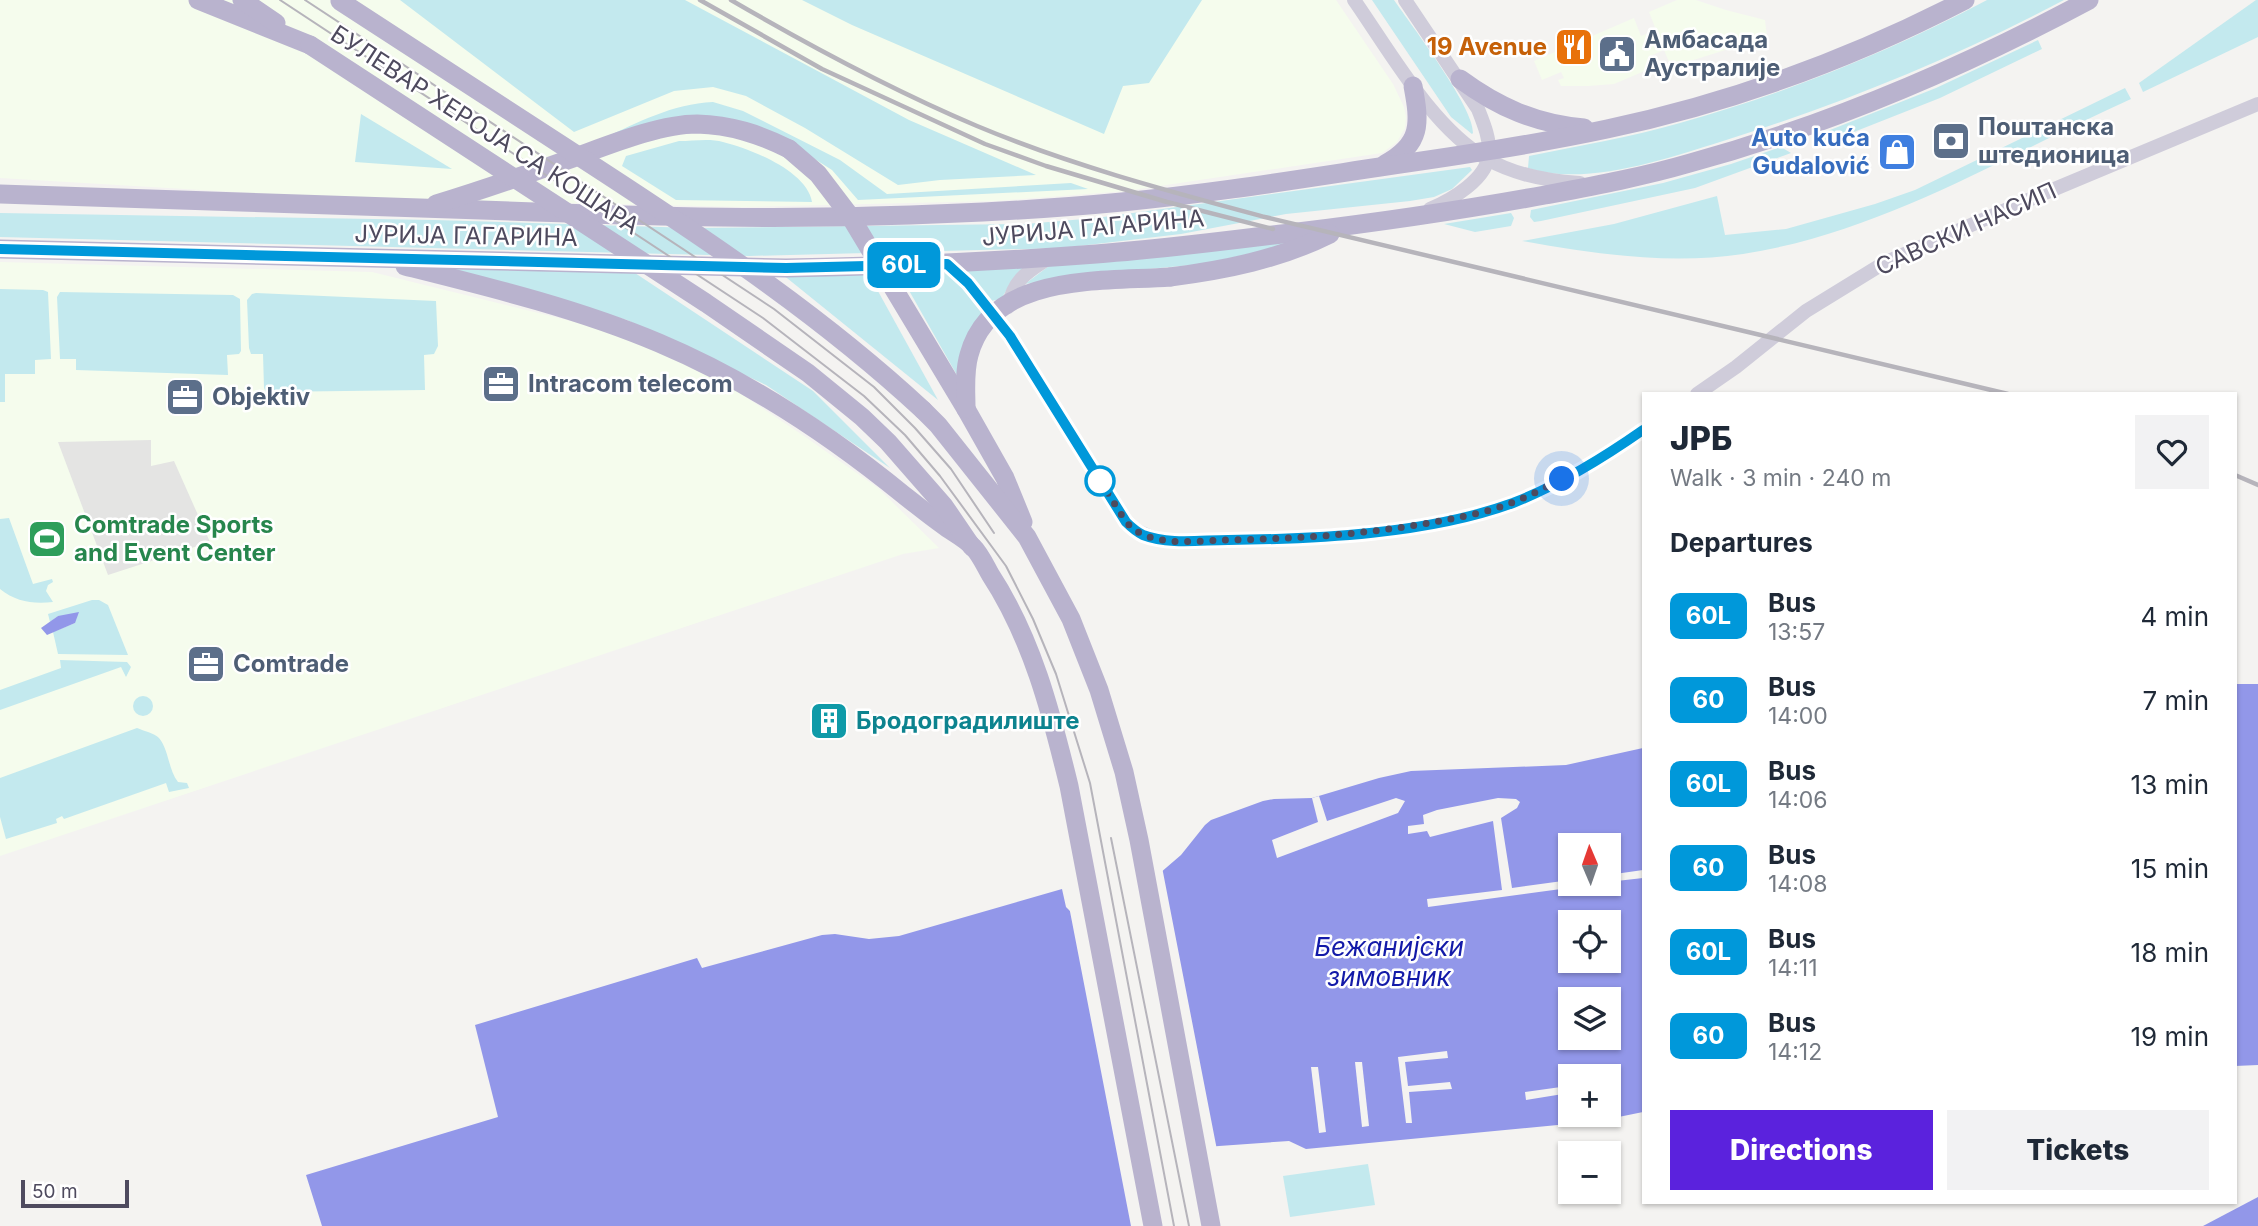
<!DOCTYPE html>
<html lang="en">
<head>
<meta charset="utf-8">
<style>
	:root { --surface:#fff; --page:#f2f2f3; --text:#1f2937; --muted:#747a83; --accent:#5b22dd }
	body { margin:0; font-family:Inter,sans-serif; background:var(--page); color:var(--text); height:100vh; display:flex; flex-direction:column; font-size:26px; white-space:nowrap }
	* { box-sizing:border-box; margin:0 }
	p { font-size:23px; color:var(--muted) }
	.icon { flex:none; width:38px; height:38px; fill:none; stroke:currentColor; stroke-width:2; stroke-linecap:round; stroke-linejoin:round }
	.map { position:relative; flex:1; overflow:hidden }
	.panel { position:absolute; left:1642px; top:392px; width:595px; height:812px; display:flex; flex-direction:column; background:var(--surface); border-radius:0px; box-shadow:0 2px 5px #0004 }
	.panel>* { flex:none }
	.badge { padding:0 14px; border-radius:10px; font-size:24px; line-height:46px }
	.needle { width:46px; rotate:358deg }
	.buttons { position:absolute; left:1558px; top:833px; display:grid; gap:14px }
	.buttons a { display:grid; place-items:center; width:63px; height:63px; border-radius:0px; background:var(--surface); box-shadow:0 2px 5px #0004; font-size:35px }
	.scale { position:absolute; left:21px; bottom:18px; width:108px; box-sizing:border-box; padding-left:7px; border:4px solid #4e4a5e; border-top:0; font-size:19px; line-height:24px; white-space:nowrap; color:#4e4a5e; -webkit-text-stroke:5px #fff; paint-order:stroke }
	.you { position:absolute; width:35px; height:35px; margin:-18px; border:5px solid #fff; border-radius:50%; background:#1a73e8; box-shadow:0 0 0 10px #1a73e833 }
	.map>.badge { position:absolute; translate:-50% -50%; box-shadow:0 0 0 4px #fff }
	h2 { padding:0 28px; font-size:26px; line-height:63px }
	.round { display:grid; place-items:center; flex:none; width:74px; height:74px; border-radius:0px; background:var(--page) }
	.overview { display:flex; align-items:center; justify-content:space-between; height:119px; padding:0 28px }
	h1 { font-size:33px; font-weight:800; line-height:52px }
	.primary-button { display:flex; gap:14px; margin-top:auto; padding:14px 28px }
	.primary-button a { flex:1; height:80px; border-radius:0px; background:var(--accent); color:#fff; font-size:28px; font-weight:800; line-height:80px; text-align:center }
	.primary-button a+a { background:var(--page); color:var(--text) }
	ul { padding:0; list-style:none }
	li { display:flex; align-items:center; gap:21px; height:84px; padding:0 28px }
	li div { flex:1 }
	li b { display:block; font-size:26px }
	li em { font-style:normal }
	li .badge { min-width:77px; font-weight:700; text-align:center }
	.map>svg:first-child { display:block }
	.commercial { fill:#f5fced }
	.education { fill:#e4e4e3 }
	.green { fill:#c3e9ee }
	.water { fill:#9297e9; fill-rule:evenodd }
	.pier { fill:#f4f3f1 }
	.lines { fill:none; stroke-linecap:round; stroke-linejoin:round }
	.minor { stroke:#cfccda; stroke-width:14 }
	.major { stroke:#b9b3ce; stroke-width:19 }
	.tram { stroke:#b6b4bb; stroke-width:2 }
	.rail { stroke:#b6b4bb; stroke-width:4.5 }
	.major-bridge { stroke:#b9b3ce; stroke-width:19 }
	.line-casing { stroke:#fff; stroke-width:16 }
	.line { stroke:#0098da; stroke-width:10 }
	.walk { stroke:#4e4a5e; stroke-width:7; stroke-dasharray:0 12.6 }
	.stop-dot { fill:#fff; stroke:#0098da; stroke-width:3.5 }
	.labels { text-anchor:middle; stroke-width:5; stroke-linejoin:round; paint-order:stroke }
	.service-label { font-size:24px; font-weight:bold; fill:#4e5e75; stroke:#fff; text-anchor:start }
	.food-label { font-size:24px; font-weight:bold; fill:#c56008; stroke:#fff; text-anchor:end }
	.street-label { font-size:24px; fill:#4e4a5e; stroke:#fff }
	.shop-label { font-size:24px; font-weight:bold; fill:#366cbe; stroke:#fff; text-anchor:end }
	.leisure-label { font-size:24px; font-weight:bold; fill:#27864d; stroke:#fff; text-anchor:start }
	.culture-label { font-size:24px; font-weight:bold; fill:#0d838f; stroke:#fff; text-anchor:start }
	.water-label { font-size:26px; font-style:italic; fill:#131aa8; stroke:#fff }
</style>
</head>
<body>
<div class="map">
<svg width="2258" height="1226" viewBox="0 0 2258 1226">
	<rect width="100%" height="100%" fill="#f4f3f1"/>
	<g class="commercial">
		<path d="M0 0H1336L1393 84 1404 107 1406 117 1405 128 1397 142 1382 153 1126 191 995 201 744 207 337 198 0 178Z"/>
		<path d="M1677 0H1696L1726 10 1765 20 1767 37 1671 67 1664 50 1650 56 1654 67 1614 84 1588 86H1561L1558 80 1564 78 1561 72 1542 80 1534 61 1634 18 1641 36 1656 30 1649 12Z"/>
		<path d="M0 262 372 272 611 331 717 378 804 436 878 488 939 548 903 554 0 856Z"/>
	</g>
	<path class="education" d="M151 440V466L174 461 210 542 108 575 58 442Z"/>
	<g class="green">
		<path d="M400 0H685L909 120 1036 175 940 180 898 185 805 128 746 96 713 87 674 91 574 132Z"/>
		<path d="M802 0H1202L1149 83 1123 86 1104 134 852 25Z"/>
		<path d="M1372 0H1394C1411 25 1474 107 1473 133L1472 134 1451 117Z"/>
		<path d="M1987 0H2064C1954 58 1839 105 1720 142 1666 159 1584 187 1528 168L1529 156C1579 146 1631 137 1680 123 1784 94 1892 51 1987 0Z"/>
		<path d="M2256 0H2258V37L2143 92 2139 83Z"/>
		<path d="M2038 40 2042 49 1940 98 1826 143 1820 134 1936 88Z"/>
		<path d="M2125 88 2131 99C2004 156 1883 232 1743 254 1670 265 1594 254 1522 241L1614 224 1717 196 1725 235 1786 229 1875 204 1915 190Z"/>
		<path d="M713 102 743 111 840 160 887 194 1071 183 1088 189 858 200 832 170 799 149 733 122 602 139C639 122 672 104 713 102Z"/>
		<path d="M361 114 452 169 355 162Z"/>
		<path d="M679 141C693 141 710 138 723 142 751 149 807 171 812 202L676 200 622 166 626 156Z"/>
		<path d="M1781 147 1791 153 1695 188 1541 221 1534 222 1530 217 1531 210 1663 183 1731 164Z"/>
		<path d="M1470 167 1472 170 1452 189 1434 197 1410 201 1286 214 1181 234 1062 248 749 256 0 237V213L434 220 693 228 1025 224 1096 218Z"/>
		<path d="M1511 213 1514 218 1511 226 1475 232 1444 224Z"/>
		<path d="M1282 240 1284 246 1203 264 1070 276 1025 284 1053 263Z"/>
		<path d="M1031 264 1016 275 1001 299 991 301 965 268Z"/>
		<path d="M451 269 635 273 813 391 890 468 766 385 627 320Z"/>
		<path d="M898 271 949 272 982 313 958 377Z"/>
		<path d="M868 273 938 400 782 274Z"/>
		<path d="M0 289 43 290 48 292 51 359 35 360V374H5V402H0Z"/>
		<path d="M60 292 233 295 240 299 241 351 239 354 227 355 228 375 76 370V359H60L57 297Z"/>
		<path d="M256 293 436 301 438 346 434 354 424 355 425 390 266 392 264 388 263 354H251L249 348 247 300 252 294Z"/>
		<path d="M9 518 33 584 52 579 53 582 48 585 46 591 53 602C33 604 16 602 0 589V519Z"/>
		<path d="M92 600H99L108 605 128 655 58 654 53 632 75 623 58 616 50 622 48 614Z"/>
		<path d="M60 660 127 662 131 667 126 677 121 667 0 710V690L61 668Z"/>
		<circle cx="143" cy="706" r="10"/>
		<path d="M137 728C144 731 154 733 159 738 169 750 168 769 178 782L187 783 189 788 169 792 166 783 64 819 62 816 56 819 57 823 6 839 0 817V778Z"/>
		<path d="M1368 1164 1375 1205 1290 1217 1283 1176Z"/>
	</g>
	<g class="water">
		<path d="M79 612 75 623 47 635 41 628 58 616Z"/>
		<path d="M2235 684H2258V1065L2235 1066Z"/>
		<path d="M1643 748V1112L1599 1121 1306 1149 1289 1141 1219 1146 1198 1148 1152 1167 1144 1226H322L306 1175 498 1117 475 1025 697 958 702 968 822 935 835 934 869 939 899 936 1062 889 1066 907 1085 926 1103 922 1181 855 1205 825 1211 820 1263 801 1274 799 1312 798 1379 778 1411 771 1566 765ZM1570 845H1608V884H1570ZM1570 922H1608V961H1570ZM1570 999H1608V1038H1570ZM1570 1076H1608V1115H1570Z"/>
		<path d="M2258 1197V1226H2203Z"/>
	</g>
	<g class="pier">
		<path d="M1319 796 1327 821 1396 798 1405 801 1398 813 1277 858 1272 840 1318 822 1312 798Z"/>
		<path d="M1498 798 1516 799 1520 802 1517 808 1501 818 1512 888 1570 880V884H1598L1428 907 1427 899 1502 890 1493 821 1430 837 1427 831 1408 834V826L1424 824 1423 815 1437 810Z"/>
		<path d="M1162 867 1217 1150 1199 1152 1138 1178 1147 1226H1131L1067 896 1069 905 1087 923 1101 919Z"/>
		<path d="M1643 870V878L1608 882V875Z"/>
		<path d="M1447 1051 1448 1058 1405 1062 1408 1086 1450 1082 1452 1089 1409 1092 1412 1123H1406L1398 1057Z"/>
		<path d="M1355 1062H1362L1369 1126 1362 1127Z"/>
		<path d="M1311 1067H1318L1326 1132 1319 1133Z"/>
		<path d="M1568 1086 1569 1093 1526 1100 1525 1092Z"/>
	</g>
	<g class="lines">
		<g class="minor">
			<path d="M1354 0C1389 50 1433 129 1487 159 1515 175 1548 181 1580 183"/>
			<path d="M1405 0 1478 109C1483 122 1490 138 1489 153 1488 179 1451 200 1430 209"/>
			<path d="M947 264 968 283 1010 336 1126 522C1136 532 1146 536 1159 539 1183 544 1209 540 1234 540 1322 538 1429 533 1513 503 1559 486 1603 458 1643 430"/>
			<path d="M1008 307C1014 279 1026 273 1049 258"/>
			<path d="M1697 394 1736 367 1806 311 1884 263 2033 198 2258 104"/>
		</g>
		<g class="major">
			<path d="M198 0 310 45"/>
			<path d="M242 0 276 23"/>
			<path d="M1460 79C1498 107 1536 124 1584 128"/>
			<path d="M1385 164C1422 144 1420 123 1413 86"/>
			<path d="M0 194C160 199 321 205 481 210 611 215 742 220 872 216 955 214 1039 210 1122 202 1208 194 1294 180 1380 167 1456 156 1532 145 1607 129 1730 103 1853 58 1965 0"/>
			<path d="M436 204C482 190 528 174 573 158 609 145 660 124 697 124 731 125 759 134 789 149"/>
			<path d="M0 249 786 268C890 266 993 262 1096 254 1164 249 1231 240 1298 232 1380 222 1463 210 1545 195 1593 186 1642 177 1690 163 1828 125 1962 68 2089 0"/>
			<path d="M405 266C489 287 579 309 659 343 749 381 829 434 905 496 918 506 930 516 943 525 952 532 965 538 973 547 980 554 985 565 990 574 1032 638 1051 712 1069 786L1153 1226"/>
			<path d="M1170 277C1225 270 1280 259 1330 234"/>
			<path d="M966 409 1005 478 1023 522"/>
			<path d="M923 410 938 425 1027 537 1071 619 1099 690 1124 772 1139 840 1211 1226"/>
		</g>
		<g class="tram">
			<path d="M280 0 763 318 864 396 905 435 940 476 1006 566 1033 619 1056 674 1090 783 1174 1226"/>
			<path d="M305 0 774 309 874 387 915 428 951 469 994 533"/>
			<path d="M1111 838 1189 1226"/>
		</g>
		<g class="rail">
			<path d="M700 0 822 69 985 144 1046 166 1167 202 1273 229"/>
			<path d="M731 0C810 46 892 90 977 126 1070 165 1168 191 1265 217L2008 394"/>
			<path d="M2235 475 2258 485"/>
		</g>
		<g class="major-bridge">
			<path d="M340 1C428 58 516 115 603 172 715 245 825 319 923 410"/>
			<path d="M310 45 706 303 808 373 862 417 888 442 944 506 972 547"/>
			<path d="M789 149 818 174 850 216 966 409"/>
			<path d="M966 408C966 391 964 372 969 355 991 272 1103 282 1170 277"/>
		</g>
	</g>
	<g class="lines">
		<defs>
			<path id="line" d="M0 249 786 268 947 264 968 283 1010 336 1126 522C1132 528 1137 532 1143 535 1169 545 1201 540 1228 540 1318 539 1428 534 1513 503 1559 485 1603 458 1643 430"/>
		</defs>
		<use href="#line" class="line-casing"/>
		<use href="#line" class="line"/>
		<path class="walk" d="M1100 481 1094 471 1126 522C1132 528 1137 532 1144 535 1168 545 1197 541 1223 540 1311 539 1398 532 1483 512 1511 505 1537 492 1562 479"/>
	</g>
	<defs>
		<symbol id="restaurant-square" viewBox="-11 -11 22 22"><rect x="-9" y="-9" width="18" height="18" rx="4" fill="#e8710a" stroke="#fff"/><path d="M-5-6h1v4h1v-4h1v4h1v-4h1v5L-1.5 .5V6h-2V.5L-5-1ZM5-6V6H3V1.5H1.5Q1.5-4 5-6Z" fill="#fff"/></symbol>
		<symbol id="civic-square" viewBox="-11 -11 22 22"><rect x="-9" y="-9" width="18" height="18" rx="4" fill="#5c6f8a" stroke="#fff"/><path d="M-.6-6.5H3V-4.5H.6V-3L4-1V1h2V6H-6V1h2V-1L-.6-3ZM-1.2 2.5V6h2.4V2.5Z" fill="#fff"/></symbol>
		<symbol id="bank-square" viewBox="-11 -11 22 22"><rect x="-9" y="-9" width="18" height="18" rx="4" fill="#5c6f8a" stroke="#fff"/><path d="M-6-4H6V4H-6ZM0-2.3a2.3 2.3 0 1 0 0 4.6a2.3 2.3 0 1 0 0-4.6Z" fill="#fff"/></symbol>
		<symbol id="shop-square" viewBox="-11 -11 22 22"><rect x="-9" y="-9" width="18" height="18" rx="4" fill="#3f7fe0" stroke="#fff"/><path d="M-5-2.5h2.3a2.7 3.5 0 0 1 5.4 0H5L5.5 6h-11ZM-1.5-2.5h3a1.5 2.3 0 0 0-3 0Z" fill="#fff"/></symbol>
		<symbol id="office-square" viewBox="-11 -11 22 22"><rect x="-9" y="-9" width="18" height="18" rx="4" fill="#5c6f8a" stroke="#fff"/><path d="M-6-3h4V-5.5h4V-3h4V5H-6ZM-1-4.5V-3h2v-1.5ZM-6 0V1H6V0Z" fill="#fff"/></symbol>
		<symbol id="stadium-square" viewBox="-11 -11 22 22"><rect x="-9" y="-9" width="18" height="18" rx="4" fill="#2e9e5b" stroke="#fff"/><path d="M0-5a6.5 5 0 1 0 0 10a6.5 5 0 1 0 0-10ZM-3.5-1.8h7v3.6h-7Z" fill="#fff"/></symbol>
		<symbol id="building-square" viewBox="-11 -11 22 22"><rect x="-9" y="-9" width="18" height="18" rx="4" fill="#0f9aa8" stroke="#fff"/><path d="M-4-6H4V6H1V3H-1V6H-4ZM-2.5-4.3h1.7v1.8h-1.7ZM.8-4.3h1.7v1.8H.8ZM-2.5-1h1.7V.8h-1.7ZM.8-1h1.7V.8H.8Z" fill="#fff"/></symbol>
	</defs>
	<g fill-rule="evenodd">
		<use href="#restaurant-square" x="1552" y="25" width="44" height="44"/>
		<use href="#civic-square" x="1595" y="32" width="44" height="44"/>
		<use href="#bank-square" x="1929" y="119" width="44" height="44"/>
		<use href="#shop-square" x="1875" y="130" width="44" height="44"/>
		<use href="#office-square" x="479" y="362" width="44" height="44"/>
		<use href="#office-square" x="163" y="375" width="44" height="44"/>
		<use href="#stadium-square" x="25" y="517" width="44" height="44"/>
		<use href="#office-square" x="184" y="642" width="44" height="44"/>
		<use href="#building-square" x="807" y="699" width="44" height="44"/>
	</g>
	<circle class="stop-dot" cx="1100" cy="481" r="14"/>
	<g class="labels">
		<g class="service-label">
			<text x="1644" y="48">Амбасада<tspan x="1644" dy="28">Аустралије</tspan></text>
			<text x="1978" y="135">Поштанска<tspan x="1978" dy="28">штедионица</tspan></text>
			<text x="528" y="392">Intracom telecom</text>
			<text x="212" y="405">Objektiv</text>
			<text x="233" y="672">Comtrade</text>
		</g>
		<g class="food-label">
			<text x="1547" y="55">19 Avenue</text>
		</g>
		<g class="street-label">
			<text transform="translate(485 130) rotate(33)" y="8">БУЛЕВАР ХЕРОЈА СА КОШАРА</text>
			<text transform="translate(1093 228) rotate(-5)" y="8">ЈУРИЈА ГАГАРИНА</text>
			<text transform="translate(1966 229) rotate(-24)" y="8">САВСКИ НАСИП</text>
			<text transform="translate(466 236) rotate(1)" y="8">ЈУРИЈА ГАГАРИНА</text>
		</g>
		<g class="shop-label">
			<text x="1870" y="146">Auto kuća<tspan x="1870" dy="28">Gudalović</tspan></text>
		</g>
		<g class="leisure-label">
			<text x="74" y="533">Comtrade Sports<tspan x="74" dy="28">and Event Center</tspan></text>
		</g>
		<g class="culture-label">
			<text x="856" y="729">Бродоградилиште</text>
		</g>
		<g class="water-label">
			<text x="1389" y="956">Бежанијски<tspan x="1389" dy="30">зимовник</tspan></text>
		</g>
	</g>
</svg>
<div class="buttons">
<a><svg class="needle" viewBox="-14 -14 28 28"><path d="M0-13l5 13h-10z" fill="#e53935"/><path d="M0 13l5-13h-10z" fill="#747a83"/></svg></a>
<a><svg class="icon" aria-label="locate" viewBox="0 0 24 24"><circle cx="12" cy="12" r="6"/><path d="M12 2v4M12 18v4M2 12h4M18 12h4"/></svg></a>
<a><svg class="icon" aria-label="layers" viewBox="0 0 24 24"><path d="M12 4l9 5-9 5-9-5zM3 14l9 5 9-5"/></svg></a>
<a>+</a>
<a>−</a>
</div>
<div class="scale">50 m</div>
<div class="you" style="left:1562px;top:479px"></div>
<b class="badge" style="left:904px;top:265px;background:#0098da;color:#fff">60L</b>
<section class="panel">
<div class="overview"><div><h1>ЈРБ</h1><p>Walk · 3 min · 240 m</p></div><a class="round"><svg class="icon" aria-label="heart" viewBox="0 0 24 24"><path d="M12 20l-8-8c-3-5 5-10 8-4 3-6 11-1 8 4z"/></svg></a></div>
<h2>Departures</h2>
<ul>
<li><span class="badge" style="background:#0098da;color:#fff">60L</span><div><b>Bus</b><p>13:57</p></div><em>4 min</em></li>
<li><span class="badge" style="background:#0098da;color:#fff">60</span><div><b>Bus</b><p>14:00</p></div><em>7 min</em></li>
<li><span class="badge" style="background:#0098da;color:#fff">60L</span><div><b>Bus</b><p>14:06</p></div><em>13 min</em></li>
<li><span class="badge" style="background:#0098da;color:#fff">60</span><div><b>Bus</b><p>14:08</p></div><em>15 min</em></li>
<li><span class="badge" style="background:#0098da;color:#fff">60L</span><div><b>Bus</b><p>14:11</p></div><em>18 min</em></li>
<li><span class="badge" style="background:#0098da;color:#fff">60</span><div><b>Bus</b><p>14:12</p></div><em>19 min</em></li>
</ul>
<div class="primary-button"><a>Directions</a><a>Tickets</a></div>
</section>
</div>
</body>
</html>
